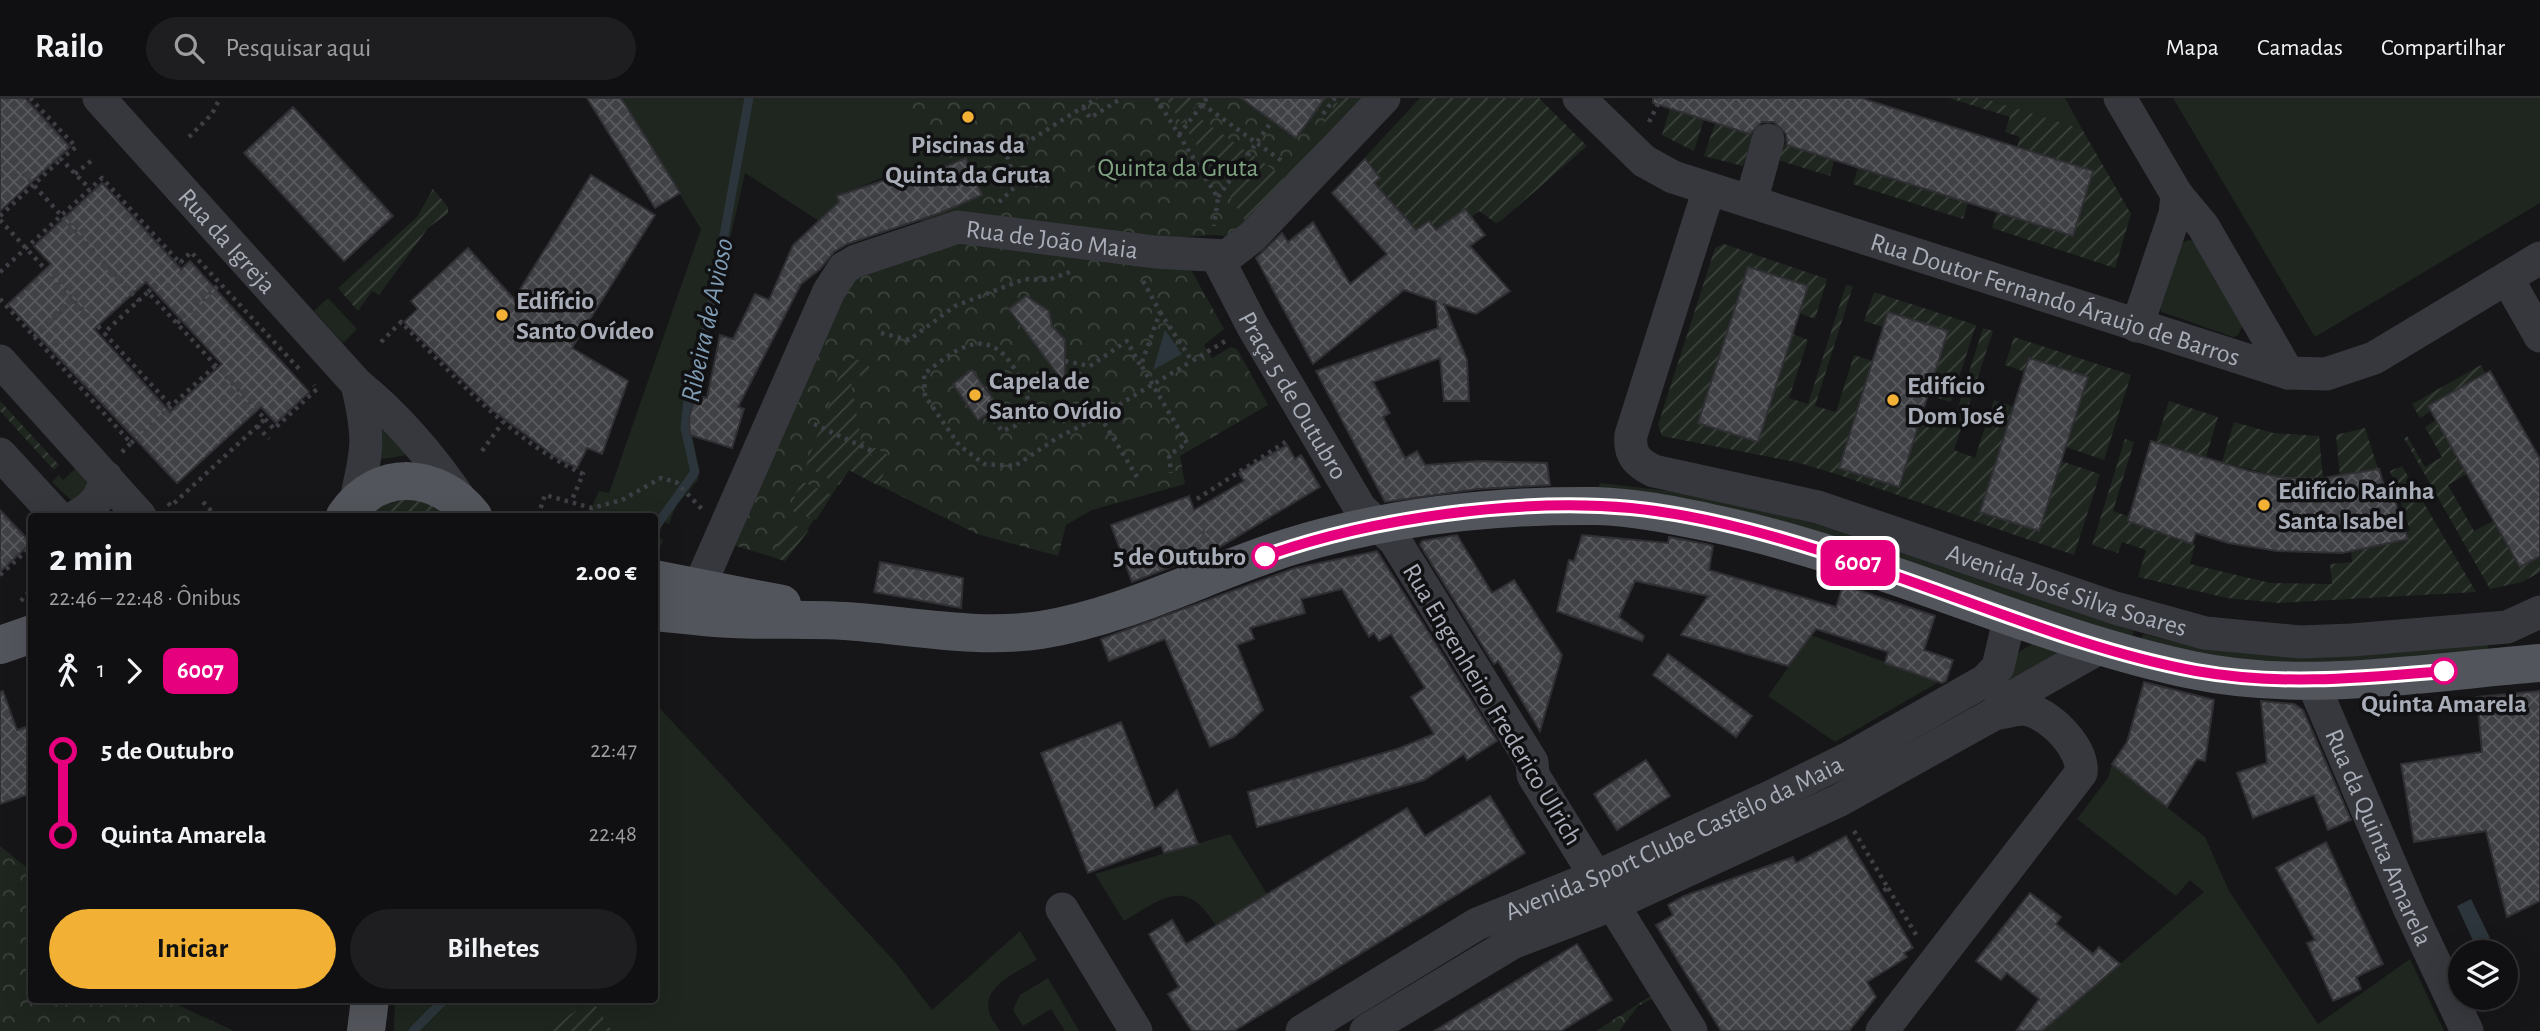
<!DOCTYPE html>
<html lang="pt">
<head>
<meta charset="utf-8">
<style>
	:root { --surface:#101012; --page:#1e1e20; --text:#f1f3f6; --muted:#9c9d9f; --line:#303032; --accent:#f2b134 }
	body { margin:0; font-family:"Alegreya Sans",sans-serif; background:var(--page); color:var(--text); height:100vh; display:flex; flex-direction:column; font-size:26px; white-space:nowrap }
	* { box-sizing:border-box; margin:0 }
	p { font-size:23px; color:var(--muted) }
	.icon { flex:none; width:38px; height:38px; fill:none; stroke:currentColor; stroke-width:2; stroke-linecap:round; stroke-linejoin:round }
	.map { position:relative; flex:1; overflow:hidden }
	.drawer { position:absolute; left:28px; top:415px; width:630px; height:490px; display:flex; flex-direction:column; background:var(--surface); border-radius:7px; box-shadow:0 7px 28px #0002,0 0 0 2px var(--line) }
	.drawer>* { flex:none }
	.badge { padding:0 14px; border-radius:10px; font-size:24px; line-height:46px }
	.controls { position:absolute; left:2448px; top:842px; display:grid; gap:14px }
	.controls a { display:grid; place-items:center; width:70px; height:70px; border-radius:50%; background:var(--surface); box-shadow:0 7px 28px #0002,0 0 0 2px var(--line); font-size:35px }
	.map>.badge { position:absolute; translate:-50% -50%; box-shadow:0 0 0 4px #fff }
	.legs { display:flex; align-items:center; gap:10px; height:77px; padding:0 21px; font-size:23px }
	.legs p { margin-inline-start:auto }
	.summary { display:flex; align-items:center; justify-content:space-between; height:119px; padding:0 21px }
	h1 { font-size:38px; font-weight:600; line-height:52px }
	.button { display:flex; gap:14px; margin-top:auto; padding:14px 21px }
	.button a { flex:1; height:80px; border-radius:42px; background:var(--accent); color:#111; font-size:28px; font-weight:600; line-height:80px; text-align:center }
	.button a+a { background:var(--page); color:var(--text) }
	ul { padding:0 21px; list-style:none }
	li { display:flex; align-items:center; gap:24px; height:84px; font-size:26px }
	li i { display:grid; place-items:center; width:10px; height:100%; margin:0 9px; background:currentColor }
	li i::after { content:''; width:18px; height:18px; margin:-9px; border:5px solid; border-radius:50%; background:var(--surface) }
	li p { margin-inline-start:auto }
	li:first-child i { background:linear-gradient(#0000 50%,currentColor 0) }
	li:last-child i { background:linear-gradient(currentColor 50%,#0000 0) }
	header { display:flex; align-items:center; gap:42px; box-sizing:border-box; height:98px; padding:0 35px; background:var(--surface); border-bottom:2px solid var(--line) }
	header strong { font-size:33px }
	nav { display:flex; gap:38px; margin-inline-start:auto; font-size:24px }
	.search { width:490px; height:63px; background:var(--page); display:flex; align-items:center; gap:18px; box-sizing:border-box; padding:0 24px; border-radius:38px; color:var(--muted); font-size:26px }
	.map>svg:first-child { display:block }
	.grass { fill:#1e261f }
	.forest { fill:url(#forest-crowns) }
	.garden { fill:url(#garden-furrows) }
	.water { fill:#2c353c }
	.lines { fill:none; stroke-linecap:round; stroke-linejoin:round }
	.stream { stroke:#2c353c; stroke-width:9 }
	.building { fill:url(#building-cross-hatch); stroke:#303034; stroke-width:2; fill-rule:evenodd }
	.path { stroke:#3d3f44; stroke-width:4.5; stroke-dasharray:3.5 5; stroke-linecap:butt }
	.minor { stroke:#37383d; stroke-width:33 }
	.major { stroke:#53555c; stroke-width:38 }
	.line-1-casing { stroke:#fff; stroke-width:16 }
	.line-1 { stroke:#e6007e; stroke-width:10 }
	.poi-dot { fill:#f2b134; stroke:#111113; stroke-width:2.5 }
	.stop-1-dot { fill:#fff; stroke:#e6007e; stroke-width:3.5 }
	.labels { text-anchor:middle; stroke-width:7; stroke-linejoin:round; paint-order:stroke }
	.poi-label { font-size:26px; font-weight:bold; fill:#a8adb8; stroke:#111113; text-anchor:start }
	.park-label { font-size:26px; fill:#7fa381; stroke:#111113 }
	.street-label { font-size:26px; fill:#a8adb8; stroke:#111113 }
	.stop-label { font-size:26px; font-weight:bold; fill:#a8adb8; stroke:#111113; text-anchor:end }
	.water-label { font-size:28px; font-style:italic; fill:#7f9bb3; stroke:#111113 }
</style>
</head>
<body>
<header>
<strong>Railo</strong>
<div class="search"><svg class="icon" aria-label="search" viewBox="0 0 24 24"><circle cx="10" cy="10" r="6"/><path d="M15 15l6 6"/></svg>Pesquisar aqui</div>
<nav><a>Mapa</a><a>Camadas</a><a>Compartilhar</a></nav>
</header>
<div class="map">
<svg width="2540" height="933" viewBox="0 0 2540 933">
	<defs>
		<pattern id="forest-crowns" width="20" height="18" patternUnits="userSpaceOnUse" patternTransform="scale(1.75)"><rect width="20" height="18" fill="#1e261f"/><path d="M2 6a3 3 0 1 1 6 0M12 15a3 3 0 1 1 6 0" fill="none" stroke="#3c433d"/></pattern>
		<pattern id="garden-furrows" width="10" height="10" patternUnits="userSpaceOnUse" patternTransform="scale(1.75)"><rect width="10" height="10" fill="#1e261f"/><path d="M-1 1l2-2M0 10L10 0M9 11l2-2" fill="none" stroke="#3c433d"/></pattern>
		<pattern id="building-cross-hatch" width="8" height="8" patternUnits="userSpaceOnUse" patternTransform="scale(1.75)"><rect width="8" height="8" fill="#404145"/><path d="M0 0l8 8M0 8l8-8" fill="none" stroke="#595a5e"/></pattern>
	</defs>
	<rect width="100%" height="100%" fill="#161618"/>
	<g class="grass">
		<path d="M621 0H1062L957 115 922 126 903 71 838 98 843 115 828 129 745 75 689 322 698 367V382L676 408 669 426 664 424 658 439 663 442 657 458 654 418H588L599 393 609 395 701 131Z"/>
		<path d="M1983 0H2065L2082 31Z"/>
		<path d="M2173 0H2540V105L2315 239Z"/>
		<path d="M2189 142 2195 143 2243 227 2238 237 2233 239 2162 214 2160 210 2179 146Z"/>
		<path d="M328 200 357 231 343 245 314 213Z"/>
		<path d="M378 323 414 356 378 362Z"/>
		<path d="M76 370 89 385 74 405 52 384 59 377 63 382Z"/>
		<path d="M1600 385 1713 398 1824 428 2134 533 2131 543 1597 394Z"/>
		<path d="M2143 536 2172 543 2488 545V555L2280 569 2140 546Z"/>
		<path d="M1811 537 1939 584 1835 644 1768 598Z"/>
		<path d="M2035 544 2075 555 1999 588 2019 554Z"/>
		<path d="M655 605 897 866 932 912 1020 833 1037 862C1021 872 982 888 989 913 990 920 997 927 1000 933H612L592 902 545 933H394L395 901H654Z"/>
		<path d="M2112 666 2205 739 2229 793 2318 926 2410 861 2444 933H2042L2204 794 2190 782 2176 798 2077 721 2108 680Z"/>
		<path d="M1230 736 1267 796 1216 828C1186 778 1163 800 1124 823L1095 776Z"/>
		<path d="M1048 880 1079 933H1065L1051 911 1023 928 1013 912 1020 897Z"/>
	</g>
	<g class="forest">
		<path d="M902 0H1372L1235 139 1214 137 1173 140 957 115 940 59Z"/>
		<path d="M966 139 1191 172 1224 231 1204 247 1212 260 1231 249 1237 251 1268 307 1180 358 1185 386 1092 412 1066 427 1058 458 977 436 849 372 785 463 727 445 836 198 860 175Z"/>
		<path d="M0 748 31 773 32 901H165L234 933H0Z"/>
		<path d="M1652 897 1654 900 1638 908 1619 933H1596Z"/>
	</g>
	<g class="garden">
		<path d="M1166 0H1201L1182 26Z"/>
		<path d="M1341 0H1372L1249 129 1227 94 1253 57 1285 80Z"/>
		<path d="M1420 0H1539L1587 48 1502 122 1496 125 1479 113 1471 119 1464 112 1436 132 1429 123 1416 132 1358 67Z"/>
		<path d="M1949 0H1983L2082 31 2131 116 2115 170 1992 130 1997 114 2073 138 2017 50 2020 39 2005 34 2010 19Z"/>
		<path d="M1670 10 1704 21 1694 53 1662 37Z"/>
		<path d="M1197 18 1246 53 1222 87 1187 32Z"/>
		<path d="M1715 25 1753 37 1743 68 1704 58Z"/>
		<path d="M1780 45 1834 63 1830 78 1775 61Z"/>
		<path d="M1858 70 1968 105 1963 121 1853 86Z"/>
		<path d="M433 91 448 109V115L428 130 379 197 372 193 358 213 338 190 417 119Z"/>
		<path d="M1724 146 1827 181 1815 221 1799 215 1808 187 1748 169 1698 324 1758 343 1793 236 1808 242 1789 300 1808 306 1846 187 1853 188 1815 308 1836 314 1854 257 1872 263 1839 369 1899 389 1921 319 1952 328 1983 230 1993 233 1954 352 1975 360 1994 302 2014 309 2061 363 2100 376 2074 457 1836 376 1796 364 1662 338 1658 327 1715 150Z"/>
		<path d="M1874 194 1976 227 1951 304 1928 297 1948 233 1888 214 1883 229 1864 223Z"/>
		<path d="M2014 239 2131 277 2104 362 2066 349 2088 279 2030 260 2025 274 2005 267Z"/>
		<path d="M852 260 866 264 873 276 871 282 849 272 861 342 890 358 879 388 849 372 839 387 806 368 840 276Z"/>
		<path d="M2481 267 2486 276 2429 308 2431 313 2420 320 2412 306Z"/>
		<path d="M0 303 59 367 54 372 0 313Z"/>
		<path d="M2169 303 2218 319 2206 359 2156 344Z"/>
		<path d="M2436 322 2467 376 2448 387 2474 433 2493 423 2519 469 2540 458V474L2522 484 2490 491 2404 340 2407 338 2425 369 2442 359 2425 329Z"/>
		<path d="M2234 324 2273 335 2319 338 2323 380H2285L2222 364Z"/>
		<path d="M2365 330 2378 371 2340 379 2336 337Z"/>
		<path d="M2125 341 2134 344 2113 413 2127 418 2129 413 2180 430 2177 441 2195 447 2190 466 2270 485 2332 486 2330 466 2352 464 2351 453 2408 441 2406 435 2410 432 2390 373 2402 368 2476 494 2278 505 2227 500 2138 479 2146 452 2122 444 2118 455 2092 447Z"/>
		<path d="M801 383 832 397 816 422 790 412Z"/>
		<path d="M413 398 453 418H364L376 408Z"/>
		<path d="M786 425 809 432 785 463 773 459Z"/>
		<path d="M592 902 612 933H545Z"/>
	</g>
	<g class="water">
		<path d="M1165 232 1182 256 1153 272Z"/>
		<path d="M2471 801 2490 840 2475 847 2457 808Z"/>
	</g>
	<g class="lines">
		<g class="stream">
			<path d="M654 431 695 374 685 330 688 302 709 220 749 0"/>
			<path d="M413 933 445 901"/>
		</g>
	</g>
	<g class="building">
		<path d="M0 0H25L70 49 0 113Z"/>
		<path d="M587 0H621L680 95 655 110Z"/>
		<path d="M1241 0H1325L1296 40Z"/>
		<path d="M1653 0H1861L2093 73 2073 138 1787 47 1786 36 1774 24H1762L1750 36 1653 5Z"/>
		<path d="M293 9 393 118 344 163 244 55Z"/>
		<path d="M966 60 982 97 940 115 847 146 834 154 820 171 801 186 738 309 744 311 732 350 690 337 689 321 695 297 707 300 720 237 733 241 755 196 769 202 793 147 839 104 837 98 885 82 884 77 904 71 908 84Z"/>
		<path d="M1365 61 1380 80 1374 85 1416 132 1429 123 1436 132 1465 111 1485 137 1470 148 1510 193 1476 216 1444 206 1467 262 1469 303H1444L1440 260 1373 284 1390 315 1383 319 1405 360 1417 353 1425 367 1479 363 1547 365 1550 387 1478 391 1385 404 1316 273 1438 230 1436 203 1404 192 1313 266 1256 160 1282 135 1288 144 1313 124 1350 186 1387 156 1332 95Z"/>
		<path d="M591 77 655 117 572 250 628 283 602 356 587 350 577 370 557 360 494 313 404 224 418 211 411 203 468 150 514 201Z"/>
		<path d="M102 85 181 171 190 163 309 294 276 325 261 309 177 385 8 206 51 166 34 148ZM146 184 222 266 170 314 94 231Z"/>
		<path d="M1748 169 1808 188 1758 344 1698 325Z"/>
		<path d="M1026 198 1049 213 1052 228 1065 242V286L1009 211Z"/>
		<path d="M1888 214 1948 233 1899 389 1839 370Z"/>
		<path d="M2029 260 2088 279 2039 433 1980 414Z"/>
		<path d="M972 272 998 308 978 322 953 286Z"/>
		<path d="M2490 273 2540 361V458L2520 469 2428 308Z"/>
		<path d="M2151 343 2249 373 2285 380H2323L2379 371 2388 401 2394 400 2408 441 2342 455 2277 453 2228 445 2196 435 2192 446 2128 423Z"/>
		<path d="M1287 347 1295 361 1301 357 1320 389 1213 453 1132 484 1111 427 1189 398 1194 412 1244 383 1239 375Z"/>
		<path d="M0 412 31 445 0 474Z"/>
		<path d="M1457 437 1492 495 1514 482 1562 557 1540 633 1498 563 1494 566 1420 447 1422 443Z"/>
		<path d="M1582 437 1668 445 1669 439 1706 446 1713 448 1709 472 1836 509 1843 487 1935 518 1924 552 1953 562 1946 583 1942 585 1885 565 1888 554 1816 531 1788 568 1681 537 1708 498 1635 483 1619 519 1644 538 1642 543 1557 513 1569 462 1574 463Z"/>
		<path d="M1377 453 1497 643 1467 662 1464 656 1424 682 1257 729 1248 694 1397 651 1434 636 1411 599 1425 590 1391 536 1379 543 1374 535 1369 539 1342 491 1301 501 1305 515 1250 530 1254 541 1237 547 1263 612 1234 639 1210 649 1165 541 1109 563 1101 541 1295 470Z"/>
		<path d="M880 464 963 480 961 510 874 494Z"/>
		<path d="M1668 556 1752 618 1736 639 1653 577Z"/>
		<path d="M2144 584 2214 602 2205 663 2197 661 2167 709 2112 666 2127 644Z"/>
		<path d="M3 593 17 632 32 627V695L0 706V594Z"/>
		<path d="M2540 593V803L2507 819 2486 733 2414 744 2401 666 2482 654 2477 599Z"/>
		<path d="M2261 603 2294 606 2303 612 2351 722 2328 732 2314 697 2253 720 2237 675 2267 665Z"/>
		<path d="M1121 624 1155 711 1177 692 1198 746 1164 755 1161 747 1088 775 1041 655Z"/>
		<path d="M1646 662 1670 698 1617 732 1594 696Z"/>
		<path d="M1490 698 1525 755 1234 933H1192L1168 896 1179 889 1149 836 1172 822 1186 846 1407 710 1425 738Z"/>
		<path d="M1846 738 1913 850 1904 855 1907 859 1867 884 1876 899 1849 933H1721L1656 827 1673 817 1668 807 1684 798 1793 759 1796 765Z"/>
		<path d="M2326 744 2383 866 2356 879 2361 891 2333 903 2307 845 2315 842 2276 770Z"/>
		<path d="M2030 795 2061 819 2056 826 2093 856 2099 849 2120 866 2042 933H2016L2039 901 2007 875 2001 882 1976 863Z"/>
		<path d="M1577 846 1612 902 1561 933H1434Z"/>
	</g>
	<g class="lines">
		<g class="path">
			<path d="M30 0 76 49 61 61 90 91"/>
			<path d="M1156 0 1218 100 1214 128"/>
			<path d="M1202 6 1282 63"/>
			<path d="M1083 9 1090 20 1122 0"/>
			<path d="M1323 16 1335 0"/>
			<path d="M1649 24 1661 0"/>
			<path d="M1179 37 1207 0"/>
			<path d="M189 39 212 16 220 0"/>
			<path d="M0 50 139 203"/>
			<path d="M949 58 977 44"/>
			<path d="M75 76 92 62"/>
			<path d="M1218 99 1272 23"/>
			<path d="M999 104 1016 88 1007 57 1097 0"/>
			<path d="M0 118 61 61"/>
			<path d="M0 122 104 235"/>
			<path d="M0 174 102 80 180 165 191 154 301 273"/>
			<path d="M1143 183 1160 214 1141 267 1187 345 1169 357 1171 375"/>
			<path d="M148 194 180 165"/>
			<path d="M0 201 131 345 121 355"/>
			<path d="M1160 214 1192 263 1227 242"/>
			<path d="M177 225 220 186"/>
			<path d="M881 235 909 242 955 208 1025 181 1048 182 1070 174"/>
			<path d="M34 239 74 202"/>
			<path d="M381 244 401 224C456 280 510 342 583 376L571 404"/>
			<path d="M1065 263 1090 268 1127 243 1140 267"/>
			<path d="M989 315 1002 333 1015 328 1028 315C1029 295 1024 287 1014 270 986 225 955 252 924 276L925 298 959 347 984 366 1015 368 1057 340 1100 318 1192 263"/>
			<path d="M1100 318 1137 379"/>
			<path d="M265 321 274 331 317 291 314 287"/>
			<path d="M814 326 872 353 870 357"/>
			<path d="M257 328 269 341"/>
			<path d="M131 345 216 267"/>
			<path d="M482 353 503 324"/>
			<path d="M1197 401 1287 343"/>
			<path d="M203 404 216 418"/>
			<path d="M168 405 171 408 265 321 148 194 104 235 171 308"/>
			<path d="M538 418 545 397 592 410 622 402 661 380 676 384 702 411"/>
			<path d="M1202 433 1210 445"/>
			<path d="M0 477 32 448"/>
			<path d="M21 503 32 490"/>
			<path d="M1854 733 1888 790 1879 795"/>
			<path d="M1888 790 1918 840"/>
		</g>
		<g class="minor">
			<path id="s1" d="M99 0 357 286C399 320 432 359 462 404"/>
			<path id="s2" d="M1579 0 1644 63 1673 79 2288 275 2326 276 2374 260 2540 160"/>
			<path d="M2120 0 2177 97 2203 128 2288 275"/>
			<path id="s3" d="M1709 91 1631 337C1629 357 1637 365 1654 373L1818 409 2115 510 2205 535 2300 544 2352 542 2507 529 2540 514"/>
			<path d="M1751 104 1768 42"/>
			<path id="s4" d="M1217 159 1252 227 1360 410 1395 443 1532 664 1533 677 1691 933"/>
			<path d="M2507 180 2540 238"/>
			<path d="M2137 228 2175 116 2177 97"/>
			<path d="M0 263 140 418"/>
			<path d="M0 356 57 418"/>
			<path d="M355 405C368 352 370 339 357 286"/>
			<path d="M77 418C95 408 102 398 106 379"/>
			<path id="s5" d="M699 489 829 193 844 170 856 163 958 129 1155 154 1227 158 1252 139 1384 0"/>
			<path id="s6" d="M2312 583 2410 812 2467 933"/>
			<path d="M1062 811 1136 933"/>
			<path id="s7" d="M1302 933 1477 826 1611 772 1770 699 1849 660 1986 582 1998 569 2010 518"/>
			<path d="M1366 933 1512 845 1614 806 1838 703 1996 615 2002 605 2103 548"/>
			<path d="M1882 933 2081 675C2084 651 2052 618 2029 612 2018 609 2007 615 1996 615"/>
		</g>
		<g class="major">
			<path d="M345 418C379 369 438 374 473 418"/>
			<path d="M654 481 782 506"/>
			<path d="M654 514C680 516 706 520 732 521 774 523 816 520 858 524 918 529 981 541 1041 532 1127 518 1207 475 1289 449 1387 419 1494 407 1596 408 1635 409 1673 417 1711 425 1876 459 2028 537 2192 572 2305 596 2426 574 2540 565"/>
			<path d="M0 547 32 536"/>
			<path d="M366 933 370 901"/>
		</g>
	</g>
	<g class="lines">
		<defs>
			<path id="line-1" d="M1265 458C1372 420 1518 400 1631 410 1710 418 1791 442 1866 468 1975 504 2083 552 2196 573 2279 588 2361 580 2444 573"/>
		</defs>
		<use href="#line-1" class="line-1-casing"/>
		<use href="#line-1" class="line-1"/>
	</g>
	<g class="poi-dot">
		<circle cx="968" cy="19" r="7"/>
		<circle cx="502" cy="217" r="7"/>
		<circle cx="975" cy="297" r="7"/>
		<circle cx="1893" cy="302" r="7"/>
		<circle cx="2264" cy="407" r="7"/>
	</g>
	<g class="stop-1-dot">
		<circle cx="1265" cy="458" r="12"/>
		<circle cx="2444" cy="573" r="12"/>
	</g>
	<g class="labels">
		<g class="poi-label">
			<text x="968" y="55" text-anchor="middle">Piscinas da<tspan x="968" dy="30">Quinta da Gruta</tspan></text>
			<text x="516" y="211">Edifício<tspan x="516" dy="30">Santo Ovídeo</tspan></text>
			<text x="989" y="291">Capela de<tspan x="989" dy="30">Santo Ovídio</tspan></text>
			<text x="1907" y="296">Edifício<tspan x="1907" dy="30">Dom José</tspan></text>
			<text x="2278" y="401">Edifício Raínha<tspan x="2278" dy="30">Santa Isabel</tspan></text>
		</g>
		<g class="park-label">
			<text x="1178" y="78">Quinta da Gruta</text>
		</g>
		<g class="street-label">
			<text dy="9" stroke="none"><textPath href="#s5" startOffset="567">Rua de João Maia</textPath></text>
			<text dy="9" stroke="none"><textPath href="#s1" startOffset="192">Rua da Igreja</textPath></text>
			<text dy="9" stroke="none"><textPath href="#s2" startOffset="525">Rua Doutor Fernando Áraujo de Barros</textPath></text>
			<text dy="9" stroke="none"><textPath href="#s4" startOffset="158">Praça 5 de Outubro</textPath></text>
			<text dy="9" stroke="none"><textPath href="#s3" startOffset="735">Avenida José Silva Soares</textPath></text>
			<text transform="translate(1493 606) rotate(59)" y="9">Rua Engenheiro Frederico Ulrich</text>
			<text dy="9" stroke="none"><textPath href="#s7" startOffset="420">Avenida Sport Clube Castêlo da Maia</textPath></text>
			<text dy="9" stroke="none"><textPath href="#s6" startOffset="170">Rua da Quinta Amarela</textPath></text>
		</g>
		<g class="stop-label">
			<text x="1246" y="467">5 de Outubro</text>
			<text x="2444" y="614" text-anchor="middle">Quinta Amarela</text>
		</g>
		<g class="water-label">
			<text transform="translate(706 222) rotate(-78)" y="10">Ribeira de Avioso</text>
		</g>
	</g>
</svg>
<div class="controls">
<a><svg class="icon" aria-label="layers" viewBox="0 0 24 24"><path d="M12 4l9 5-9 5-9-5zM3 14l9 5 9-5"/></svg></a>
</div>
<b class="badge" style="left:1858px;top:465px;background:#e6007e;color:#fff">6007</b>
<section class="drawer">
<div class="summary"><div><h1>2 min</h1><p>22:46 – 22:48 · Ônibus</p></div><b>2.00 €</b></div>
<div class="legs"><svg class="icon" aria-label="walk" viewBox="0 0 24 24"><circle cx="13" cy="4" r="2"/><path d="M13 8l-2 6 4 7M11 14l-3 7M7 12l3-4h3l4 4"/></svg>1<svg class="icon" aria-label="forward" viewBox="0 0 24 24"><path d="M9 5l7 7-7 7"/></svg><b class="badge" style="background:#e6007e;color:#fff">6007</b></div>
<ul>
<li><i style="color:#e6007e"></i><b>5 de Outubro</b><p>22:47</p></li>
<li><i style="color:#e6007e"></i><b>Quinta Amarela</b><p>22:48</p></li>
</ul>
<div class="button"><a>Iniciar</a><a>Bilhetes</a></div>
</section>
</div>
</body>
</html>
